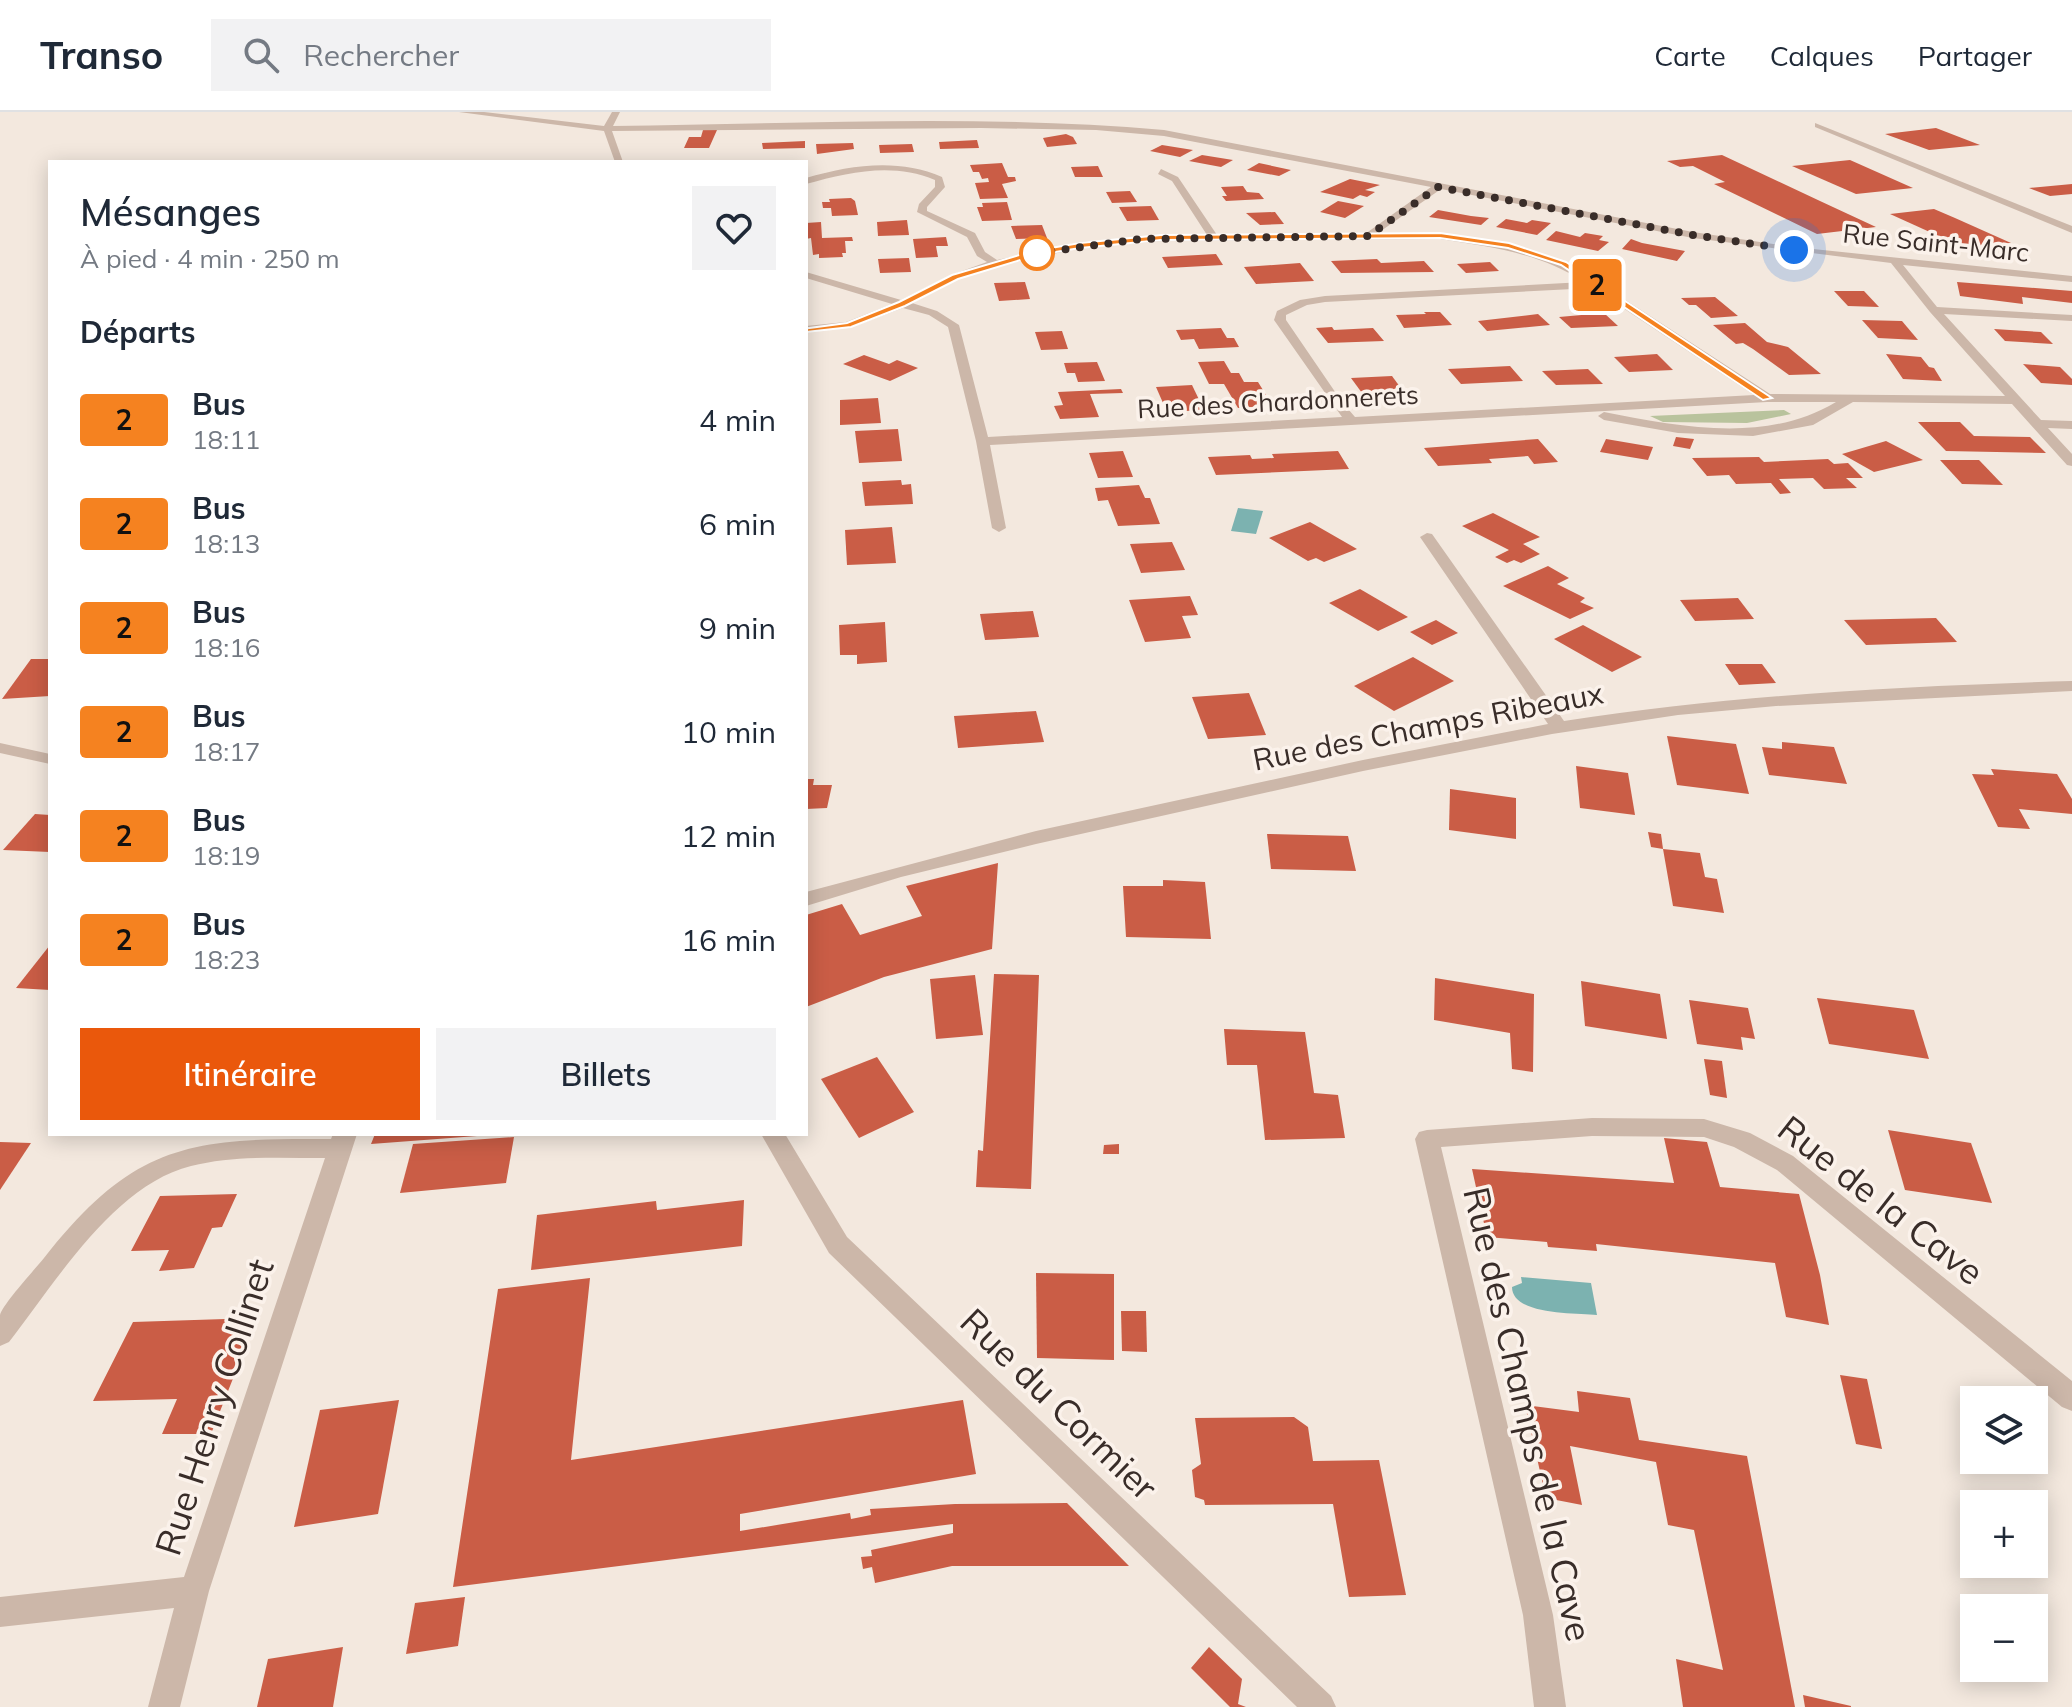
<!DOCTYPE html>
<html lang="fr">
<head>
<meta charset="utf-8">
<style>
	:root { --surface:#fff; --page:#f2f2f3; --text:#1f2937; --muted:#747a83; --line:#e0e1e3; --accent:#ea580c }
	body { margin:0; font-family:Mulish,sans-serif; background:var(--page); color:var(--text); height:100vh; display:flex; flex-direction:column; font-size:30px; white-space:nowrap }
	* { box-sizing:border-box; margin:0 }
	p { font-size:26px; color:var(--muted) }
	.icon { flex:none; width:44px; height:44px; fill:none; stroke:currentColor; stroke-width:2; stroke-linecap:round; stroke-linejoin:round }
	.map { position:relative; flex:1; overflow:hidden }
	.details { position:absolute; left:48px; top:48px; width:760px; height:976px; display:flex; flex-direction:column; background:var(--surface); border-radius:0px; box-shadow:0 4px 20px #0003 }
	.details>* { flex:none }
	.badge { padding:0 16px; border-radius:6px; font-size:28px; line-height:52px }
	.tools { position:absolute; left:1960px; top:1274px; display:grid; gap:16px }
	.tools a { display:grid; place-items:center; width:88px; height:88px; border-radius:0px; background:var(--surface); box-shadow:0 4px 20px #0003; font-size:40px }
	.you { position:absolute; width:40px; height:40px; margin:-20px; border:6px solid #fff; border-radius:50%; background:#1a73e8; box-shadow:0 0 0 12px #1a73e833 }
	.map>.badge { position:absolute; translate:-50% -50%; box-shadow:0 0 0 4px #fff }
	h2 { padding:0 32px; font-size:30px; line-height:72px }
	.round { display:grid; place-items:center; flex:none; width:84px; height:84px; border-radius:0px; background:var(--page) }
	.head { display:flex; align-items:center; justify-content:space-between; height:136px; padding:0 32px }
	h1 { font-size:38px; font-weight:600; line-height:60px }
	.action { display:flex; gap:16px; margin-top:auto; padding:16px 32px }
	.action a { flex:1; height:92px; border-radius:0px; background:var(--accent); color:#fff; font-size:32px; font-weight:600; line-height:92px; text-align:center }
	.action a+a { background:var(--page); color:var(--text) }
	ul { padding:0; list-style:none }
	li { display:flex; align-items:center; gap:24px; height:104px; padding:0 32px }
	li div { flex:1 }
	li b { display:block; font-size:30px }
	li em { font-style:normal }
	li .badge { min-width:88px; font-weight:700; text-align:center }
	header { display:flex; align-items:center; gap:48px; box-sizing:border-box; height:112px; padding:0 40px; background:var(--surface); border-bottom:2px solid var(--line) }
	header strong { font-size:38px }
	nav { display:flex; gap:44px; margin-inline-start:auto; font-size:28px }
	.search { width:560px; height:72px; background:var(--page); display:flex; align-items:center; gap:20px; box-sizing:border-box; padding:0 28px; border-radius:0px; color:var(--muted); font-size:30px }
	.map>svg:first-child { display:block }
	.green { fill:#b9c39d }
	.water { fill:#7cb2b0 }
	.building { fill:#ca5d46 }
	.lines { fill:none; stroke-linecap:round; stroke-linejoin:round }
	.minor { fill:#ccb7a9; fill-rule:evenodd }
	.line { fill:#f58220; stroke:#fff; stroke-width:2 }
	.walk { stroke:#392d29; stroke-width:8; stroke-dasharray:0 14.4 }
	.stop-dot { fill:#fff; stroke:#f58220; stroke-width:4 }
	.labels { text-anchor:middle; stroke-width:7; stroke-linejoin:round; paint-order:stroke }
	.far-street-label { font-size:26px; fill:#392d29; stroke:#fbf2eb }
	.street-label { font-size:30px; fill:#392d29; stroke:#fbf2eb }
	.near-street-label { font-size:36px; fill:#392d29; stroke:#fbf2eb }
</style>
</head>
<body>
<header>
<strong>Transo</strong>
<div class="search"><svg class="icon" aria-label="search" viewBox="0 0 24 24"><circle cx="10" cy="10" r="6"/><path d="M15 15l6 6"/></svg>Rechercher</div>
<nav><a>Carte</a><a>Calques</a><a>Partager</a></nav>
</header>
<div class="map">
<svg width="2072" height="1595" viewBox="0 0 2072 1595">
	<rect width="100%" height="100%" fill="#f3e8de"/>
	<path class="green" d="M1784 298 1791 302 1747 311 1663 310 1650 304Z"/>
	<g class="water">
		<path d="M1238 396 1263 399 1256 422 1231 419Z"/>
		<path d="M1521 1165 1591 1171 1597 1203C1574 1201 1512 1203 1512 1175L1522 1171Z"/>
	</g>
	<g class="building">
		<path d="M1936 16 1980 33 1929 38 1885 22Z"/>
		<path d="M703 18H717L709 36H684L689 25H701Z"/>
		<path d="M1066 22 1073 25 1077 32 1047 35 1043 26Z"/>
		<path d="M977 28 979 36 940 37 939 30Z"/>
		<path d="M805 29V36L763 37 762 31Z"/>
		<path d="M853 31 854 37 817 42 816 32Z"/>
		<path d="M912 32 914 40 880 41 879 33Z"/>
		<path d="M1162 33 1193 38 1180 45 1150 39Z"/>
		<path d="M1202 43 1233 48 1221 55 1189 49Z"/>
		<path d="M1722 43 1820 89 1876 115 1817 122 1714 72 1725 70 1693 54 1680 55 1667 49Z"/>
		<path d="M1850 48 1913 76 1856 82 1792 54Z"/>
		<path d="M1002 51 1008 65H1015L1016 69 1002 72 1008 86 980 87 975 71 989 70 988 66 982 67 979 60H973L970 53Z"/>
		<path d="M1259 51 1291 58 1279 64 1247 58Z"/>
		<path d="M1098 54 1103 65H1075L1071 55Z"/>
		<path d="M1350 67 1380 73 1365 78 1375 80 1367 85 1360 83 1353 87 1320 80Z"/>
		<path d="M2072 72V82L2050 84 2029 76Z"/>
		<path d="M1243 74 1247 80 1259 81 1264 87 1226 89 1222 84H1227L1221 75Z"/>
		<path d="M1130 79 1137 90 1112 91 1106 80Z"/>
		<path d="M851 86 855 89 858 103 832 104 831 96H823L822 90H830L829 87Z"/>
		<path d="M1338 89 1364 94 1345 106 1320 100Z"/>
		<path d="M1007 90 1012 108 982 109 977 95H983L982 91Z"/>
		<path d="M1151 94 1159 108 1127 109 1119 95Z"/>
		<path d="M1934 97 1955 106 2011 131 1965 136 1890 102Z"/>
		<path d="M1438 98 1471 104 1489 106 1481 113 1429 105Z"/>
		<path d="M1275 100 1284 112 1260 113 1246 101Z"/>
		<path d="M1506 107 1527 111 1532 108 1551 111 1537 123 1496 115Z"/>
		<path d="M907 108 909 123 878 124 877 110Z"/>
		<path d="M821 110 822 126 852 125 853 129H845L846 141H842L843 145 819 146V142L813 143 811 126 806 127V111Z"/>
		<path d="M1042 113 1047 126 1016 127 1011 114Z"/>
		<path d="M1556 119 1580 125 1585 121 1603 124 1599 128 1609 130 1598 139 1546 128Z"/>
		<path d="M946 125 948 134H936L938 145 916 146 913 127Z"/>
		<path d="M1631 127 1642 131 1685 139 1677 149 1622 137Z"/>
		<path d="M1216 142 1223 153 1168 156 1162 145Z"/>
		<path d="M909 146 911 160 880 161 878 147Z"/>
		<path d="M1377 147 1381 151 1424 149 1434 160 1341 161 1331 149Z"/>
		<path d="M1490 150 1499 159 1466 161 1457 152Z"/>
		<path d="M1300 151 1314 169 1256 172 1244 155Z"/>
		<path d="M1025 170 1030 187 999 189 994 171Z"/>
		<path d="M1957 170 2072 179V191L2022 185 2023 192 1960 184Z"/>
		<path d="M1834 179H1864L1879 195 1848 194Z"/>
		<path d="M1715 185 1738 204 1711 206 1696 193H1689L1681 186Z"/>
		<path d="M1424 200H1440L1452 213 1404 216 1396 203 1426 202Z"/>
		<path d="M1604 201 1618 214 1571 216 1559 205Z"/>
		<path d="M1538 202 1550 213 1487 219 1478 209Z"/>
		<path d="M1862 208 1902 209 1918 228 1878 226Z"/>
		<path d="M1745 211 1767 230 1788 235 1821 262 1789 263 1753 237 1743 231 1736 232 1713 213Z"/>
		<path d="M1332 215 1334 218 1373 216 1384 229 1328 231 1316 216Z"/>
		<path d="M1221 216 1227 226H1234L1239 235 1199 237 1194 227 1181 228 1176 218Z"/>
		<path d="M1994 217 2041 220 2053 232 2005 229Z"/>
		<path d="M1062 219 1068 237 1041 238 1035 220Z"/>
		<path d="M1657 242 1673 258 1629 260 1614 245Z"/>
		<path d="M1886 242 1921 245 1929 255 1934 256 1942 269 1903 267Z"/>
		<path d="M864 243 889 252 897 248 918 256 890 269 843 252Z"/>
		<path d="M1224 249 1231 261H1239L1244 270H1258L1273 294 1238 296 1224 272H1209L1198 250Z"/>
		<path d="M1097 250 1105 269 1078 270 1075 261H1067L1064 251Z"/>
		<path d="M2023 252 2060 255 2072 267V273L2041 271Z"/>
		<path d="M1510 254 1523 269 1461 272 1448 257Z"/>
		<path d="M1588 257 1603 272 1556 273 1542 259Z"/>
		<path d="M1392 264 1403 279 1362 281 1351 266Z"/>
		<path d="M1192 273 1204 298 1167 300 1156 275Z"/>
		<path d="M1121 277 1123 281 1090 282 1099 305 1060 307 1054 294 1063 293 1058 280Z"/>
		<path d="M878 286 881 311 840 313V288Z"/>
		<path d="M1918 310H1960L1974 324 2030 325 2046 341 1946 339Z"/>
		<path d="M898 317 902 349 859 351 855 319Z"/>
		<path d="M1676 325 1694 327 1690 337 1673 334Z"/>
		<path d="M1538 327 1558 350 1534 352 1528 344 1489 347 1492 351 1438 354 1424 336Z"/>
		<path d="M1606 327 1653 335 1648 348 1600 340Z"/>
		<path d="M1886 329 1923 348 1874 360 1842 342Z"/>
		<path d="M1123 339 1133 365 1098 366 1089 341Z"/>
		<path d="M1338 339 1349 357 1216 363 1208 345 1250 343 1252 347 1274 346 1272 342Z"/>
		<path d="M1759 345 1764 350 1828 347 1834 352 1848 351 1863 366H1846L1857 376 1824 377 1813 366 1779 367 1791 381 1780 382 1771 371 1736 372 1729 363 1707 364 1692 346Z"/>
		<path d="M1940 348H1979L2003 373 1962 372Z"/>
		<path d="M901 368 902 373 911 372 913 392 865 394 862 370Z"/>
		<path d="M1139 373 1145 386H1150L1160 412 1118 414 1108 388 1098 389 1095 376Z"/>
		<path d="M1493 401 1540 425 1523 432 1540 442 1521 451 1514 448 1507 451 1495 445 1509 438 1462 414Z"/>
		<path d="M1310 410 1357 437 1324 450 1316 446 1308 449 1269 426Z"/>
		<path d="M892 415 896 451 847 453 845 418Z"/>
		<path d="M1172 430 1185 458 1141 461 1130 432Z"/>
		<path d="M1548 454 1569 466 1557 472 1585 486 1580 490 1594 496 1570 507 1503 474Z"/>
		<path d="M1360 477 1408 505 1378 519 1329 491Z"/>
		<path d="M1190 484 1198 503 1182 504 1191 526 1145 530 1129 488Z"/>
		<path d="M1738 486 1754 507 1695 509 1680 488Z"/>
		<path d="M1033 499 1039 525 985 528 980 502Z"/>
		<path d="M1936 506 1957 530 1866 533 1844 508Z"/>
		<path d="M1436 508 1458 521 1432 533 1410 520Z"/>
		<path d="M885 510 887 550 857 552V543H840L839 513Z"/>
		<path d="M1583 513 1642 545 1612 560 1554 527Z"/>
		<path d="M1413 545 1454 569 1394 599 1354 574Z"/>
		<path d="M31 547H50V584L2 587Z"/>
		<path d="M1725 552H1762L1776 571 1739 573Z"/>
		<path d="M1249 581 1266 623 1208 627 1192 585Z"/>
		<path d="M1036 599 1044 630 958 636 954 604Z"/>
		<path d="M1667 624 1736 632 1749 682 1677 673Z"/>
		<path d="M1782 630 1834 635 1847 672 1769 663 1762 635 1782 637Z"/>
		<path d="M1576 654 1628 661 1635 703 1580 696Z"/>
		<path d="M1991 657 2057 662 2072 687V702L2019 697 2030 717 1998 715 1972 662 1994 663Z"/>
		<path d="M806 667H814L813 673H832L827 696 806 697Z"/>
		<path d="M1450 677 1516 686V727L1449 718Z"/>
		<path d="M35 702 50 703V740L3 738Z"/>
		<path d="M1648 720 1661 722 1663 737 1651 735Z"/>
		<path d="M1267 722 1348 724 1356 759 1271 757Z"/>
		<path d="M1663 737 1700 741 1705 765 1717 767 1724 801 1673 794Z"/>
		<path d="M998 751 992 837 884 865 806 895V803L842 792 860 823 922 804 906 774Z"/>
		<path d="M1163 768 1205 770 1211 827 1126 825 1123 774H1163Z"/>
		<path d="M50 833V878L16 876Z"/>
		<path d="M994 862 1039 863 1031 1077 976 1075 978 1038 983 1039Z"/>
		<path d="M975 863 983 923 936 927 930 867Z"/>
		<path d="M1435 866 1534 882 1533 960 1512 957 1510 921 1434 908Z"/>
		<path d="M1581 869 1660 882 1667 927 1585 914Z"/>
		<path d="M1817 886 1914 898 1929 947 1829 932Z"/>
		<path d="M1689 888 1748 896 1755 927 1741 925 1743 938 1697 932Z"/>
		<path d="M1224 917 1305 920 1314 981 1338 983 1345 1026 1265 1028 1257 953H1227Z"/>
		<path d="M877 945 914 1000 859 1026 821 967Z"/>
		<path d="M1704 947 1722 949 1727 986 1710 983Z"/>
		<path d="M1888 1018 1971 1031 1992 1091 1905 1078Z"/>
		<path d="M375 1022H477V1024L371 1032Z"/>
		<path d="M514 1025 506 1071 400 1081 413 1032Z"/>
		<path d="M1664 1026 1707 1030 1720 1075 1799 1082 1820 1163 1829 1213 1786 1205 1775 1151 1596 1132 1597 1139 1548 1135 1547 1130 1487 1125 1472 1057 1674 1071Z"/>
		<path d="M0 1030 31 1031 0 1078Z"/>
		<path d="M1119 1032V1042H1103L1104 1033Z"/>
		<path d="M237 1082 222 1115 212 1116 194 1156 159 1159 169 1138 131 1139 160 1084Z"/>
		<path d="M744 1088 742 1134 531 1158 537 1103 656 1089 657 1098Z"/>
		<path d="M1036 1161 1114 1162V1248L1037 1246Z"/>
		<path d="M590 1166 571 1348 963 1288 976 1362 740 1402V1419L850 1401 851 1407 871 1403 870 1397 955 1392 1067 1391 1129 1454H952L875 1471 872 1455 863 1457 861 1445 872 1444 871 1438 953 1421V1412L453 1475 498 1177Z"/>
		<path d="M1121 1199H1146L1147 1240 1122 1239Z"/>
		<path d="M257 1206 211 1322H162L177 1287 93 1289 133 1210Z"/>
		<path d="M1840 1263 1867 1267 1882 1337 1856 1332Z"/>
		<path d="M1577 1279 1630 1286 1639 1328 1747 1344 1795 1595H1683L1676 1547 1723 1558 1694 1418 1668 1413 1656 1350 1570 1334 1582 1393 1546 1386 1525 1293 1579 1300Z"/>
		<path d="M399 1288 378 1402 294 1415 320 1298Z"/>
		<path d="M1294 1305 1308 1315 1313 1349 1379 1348 1406 1483 1349 1485 1333 1392 1205 1393 1204 1388 1195 1385 1192 1358 1201 1352 1195 1306Z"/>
		<path d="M465 1485 458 1534 406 1542 415 1491Z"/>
		<path d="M343 1535 333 1595H257L268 1547Z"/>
		<path d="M1209 1535 1242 1567 1238 1592 1246 1595H1230L1191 1556Z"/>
		<path d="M1803 1583 1851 1594V1595H1805Z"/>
	</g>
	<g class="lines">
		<g class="minor">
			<path d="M459 0H484L604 14 612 0H620L613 14C796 12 981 2 1164 18L1693 120 1794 135 2072 164V170L1903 153 1937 195 2072 203V209L1944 202 2041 308 2072 309V317L2048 316 2072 342V354L2067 353 2012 292 1853 290 1813 313 1753 324 1678 321 1604 308 1598 304 1604 300C1681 315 1766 332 1836 290H1767L990 333 1006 416 999 420 992 416 976 329 948 215 929 203 903 196 852 215 806 220V214L846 210 892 192 806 166V160L901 188 951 163 987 150 977 144 967 125 917 100 919 92 935 75V68C893 50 849 60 806 72V66C851 53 898 46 942 65L945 75 927 95V99L975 121 985 140 997 148 1080 130 1207 123 1172 69 1158 62 1161 57 1178 65 1217 123 1365 122 1431 75 1164 24 1096 18 981 16 612 19 623 50H615L604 19ZM1441 77 1693 126 1891 151 1930 200 2005 284 1770 282 1567 150 1509 131 1440 121H1378ZM1440 127C1492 135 1540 141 1584 170L1325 184 1300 188 1277 199 1274 208 1342 305 988 325 959 213 937 199 912 191 959 167 998 154 1080 136 1161 129ZM1593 176 1754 283 1355 305 1342 290 1286 208V203L1307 193 1325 190Z"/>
			<path d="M1815 11 2072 114V121L1815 15Z"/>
			<path d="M1427 421 1432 422 1564 609C1732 583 1902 574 2072 569V579L1776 594 1678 603 1552 622 1363 659 1036 732 901 765 806 794V780L1036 719 1363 648 1548 612 1420 425Z"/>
			<path d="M0 631 50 642V652L0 641Z"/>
			<path d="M1592 1006 1704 1007 1750 1021 1793 1044 2072 1269V1299L2062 1295 1777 1058 1734 1035 1704 1025 1592 1024 1441 1035 1553 1503 1566 1595H1534L1523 1503 1415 1027 1419 1020 1427 1018Z"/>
			<path d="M333 1022H357L209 1479 180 1595H148L174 1496 0 1515V1485L184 1465 325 1046C281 1046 234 1043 191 1054 114 1073 55 1171 9 1230L0 1234C0 1225 0 1212 0 1203 3 1192 35 1157 44 1146 135 1030 192 1026 331 1027Z"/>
			<path d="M761 1022H785L847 1125 1331 1584 1336 1595H1297L829 1141Z"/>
		</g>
	</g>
	<path class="line" d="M1440 121 1509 131 1566 150 1772 286 1763 288 1561 153 1508 136 1440 126 1161 128 1080 136 1037 143 958 167 905 194 851 215 806 220 802 217 847 211 899 190 952 163 1033 139 1080 131 1161 123Z"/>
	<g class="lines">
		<path class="walk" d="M1037 141 1141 127 1368 124 1438 75 1693 123 1794 138"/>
	</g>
	<circle class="stop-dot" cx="1037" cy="141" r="16"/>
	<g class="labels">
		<g class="far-street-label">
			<text transform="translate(1936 131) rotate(6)" y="9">Rue Saint-Marc</text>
			<text transform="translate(1278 290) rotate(-3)" y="9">Rue des Chardonnerets</text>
		</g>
		<g class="street-label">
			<text transform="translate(1428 615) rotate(-11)" y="10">Rue des Champs Ribeaux</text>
		</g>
		<g class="near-street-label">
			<text transform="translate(1881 1088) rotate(38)" y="13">Rue de la Cave</text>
			<text transform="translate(1059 1292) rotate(44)" y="13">Rue du Cormier</text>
			<text transform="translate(214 1295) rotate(-72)" y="13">Rue Henry Collinet</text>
			<text transform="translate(1528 1302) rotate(77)" y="13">Rue des Champs de la Cave</text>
		</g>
	</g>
</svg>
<div class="tools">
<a><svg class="icon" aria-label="layers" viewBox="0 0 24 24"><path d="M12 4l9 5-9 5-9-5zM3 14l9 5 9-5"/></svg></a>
<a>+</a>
<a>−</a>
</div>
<div class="you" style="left:1794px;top:138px"></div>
<b class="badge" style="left:1597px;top:173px;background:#f58220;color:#111">2</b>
<section class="details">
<div class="head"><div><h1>Mésanges</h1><p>À pied · 4 min · 250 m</p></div><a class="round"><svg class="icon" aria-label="heart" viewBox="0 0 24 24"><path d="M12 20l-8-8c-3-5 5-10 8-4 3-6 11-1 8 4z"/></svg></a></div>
<h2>Départs</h2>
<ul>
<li><span class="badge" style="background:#f58220;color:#111">2</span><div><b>Bus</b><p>18:11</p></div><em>4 min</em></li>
<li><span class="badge" style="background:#f58220;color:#111">2</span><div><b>Bus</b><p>18:13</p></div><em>6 min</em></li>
<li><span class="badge" style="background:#f58220;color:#111">2</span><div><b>Bus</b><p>18:16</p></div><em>9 min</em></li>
<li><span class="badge" style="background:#f58220;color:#111">2</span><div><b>Bus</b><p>18:17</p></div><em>10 min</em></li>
<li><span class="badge" style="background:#f58220;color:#111">2</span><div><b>Bus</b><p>18:19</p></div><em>12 min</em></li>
<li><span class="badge" style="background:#f58220;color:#111">2</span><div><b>Bus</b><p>18:23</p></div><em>16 min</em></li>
</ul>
<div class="action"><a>Itinéraire</a><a>Billets</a></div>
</section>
</div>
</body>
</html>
